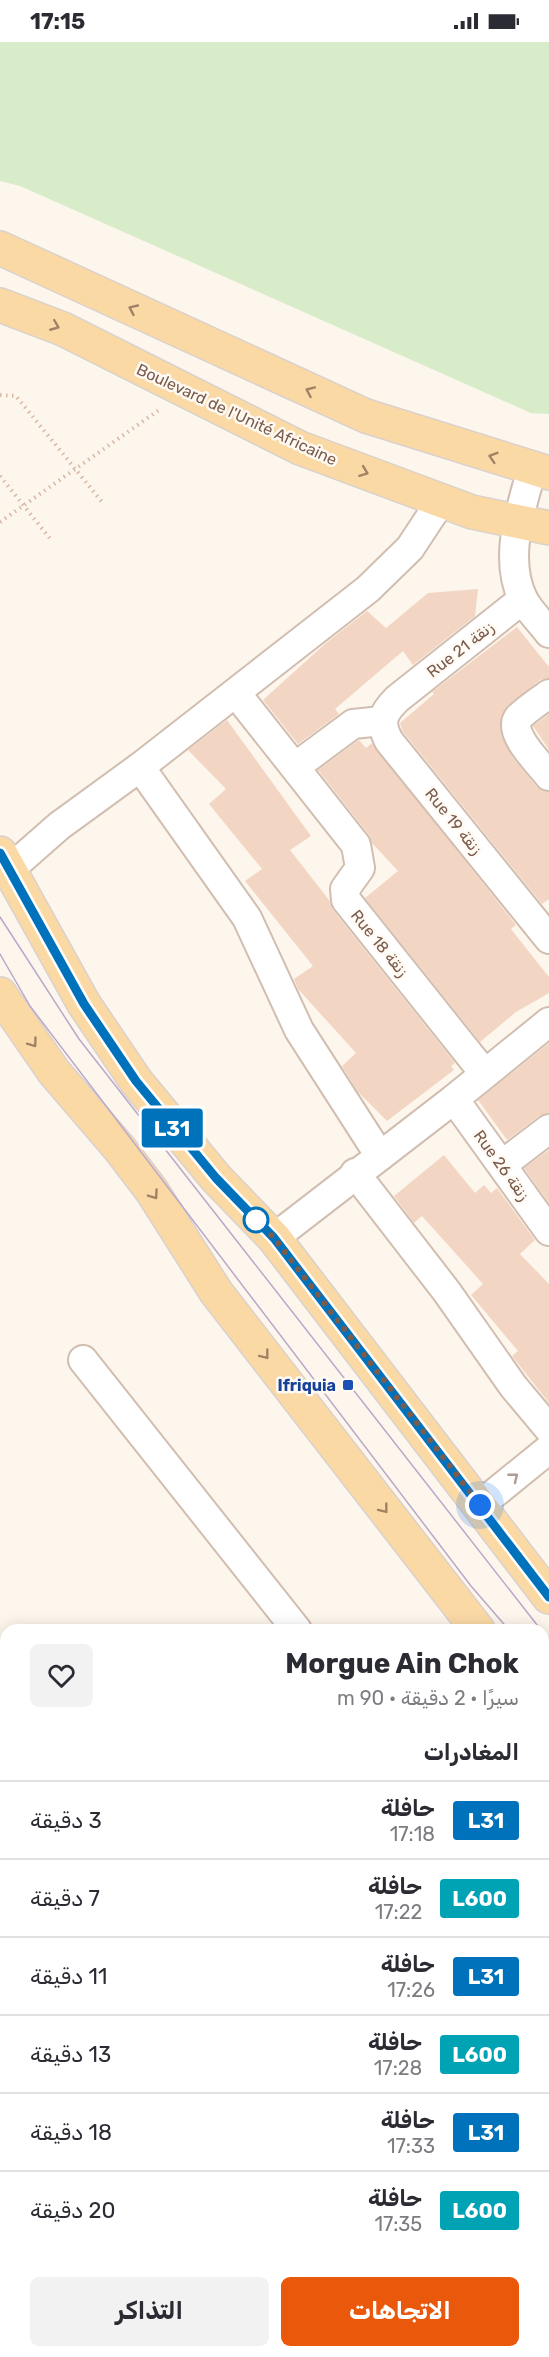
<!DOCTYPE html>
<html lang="ar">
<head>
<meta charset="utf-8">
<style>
	:root { --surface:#fff; --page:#f2f2f3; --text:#2b2b33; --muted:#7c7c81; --line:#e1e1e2; --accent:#ea580c }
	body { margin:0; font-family:Rubik,"Noto Naskh Arabic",sans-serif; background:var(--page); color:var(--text); direction:rtl; height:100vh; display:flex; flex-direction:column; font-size:22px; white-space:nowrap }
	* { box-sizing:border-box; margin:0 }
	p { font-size:20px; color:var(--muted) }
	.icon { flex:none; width:33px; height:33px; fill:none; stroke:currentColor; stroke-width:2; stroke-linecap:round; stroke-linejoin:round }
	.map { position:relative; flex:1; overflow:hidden; direction:ltr }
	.drawer { position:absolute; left:0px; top:1582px; width:549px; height:734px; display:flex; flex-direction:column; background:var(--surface); border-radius:18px 18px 0 0; box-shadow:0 3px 15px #0003; direction:rtl }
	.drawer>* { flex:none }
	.badge { padding:0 12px; border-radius:4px; font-size:21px; line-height:39px }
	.you { position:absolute; width:30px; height:30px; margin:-15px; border:4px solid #fff; border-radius:50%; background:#1a73e8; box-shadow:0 0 0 9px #1a73e833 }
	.map>.badge { position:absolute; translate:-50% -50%; box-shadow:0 0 0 3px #fff }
	h2 { padding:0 30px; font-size:22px; line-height:54px }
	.round { display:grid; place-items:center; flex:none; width:63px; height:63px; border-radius:9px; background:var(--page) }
	.headline { display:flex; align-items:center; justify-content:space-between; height:102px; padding:0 30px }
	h1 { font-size:28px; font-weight:700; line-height:45px }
	.button { display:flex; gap:12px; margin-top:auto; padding:12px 30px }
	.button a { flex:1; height:69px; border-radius:9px; background:var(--accent); color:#fff; font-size:24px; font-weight:700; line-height:69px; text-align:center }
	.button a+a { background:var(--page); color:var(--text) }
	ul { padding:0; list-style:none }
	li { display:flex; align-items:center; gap:18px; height:78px; padding:0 30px; border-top:2px solid var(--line) }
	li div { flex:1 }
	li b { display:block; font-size:22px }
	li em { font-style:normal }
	li .badge { min-width:66px; font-weight:700; text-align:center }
	.status { display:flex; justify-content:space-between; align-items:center; height:42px; padding:0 30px; background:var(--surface); direction:ltr }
	.status svg { height:16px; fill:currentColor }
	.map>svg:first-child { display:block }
	.green { fill:#d8ecc9 }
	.building { fill:#f3d5c3 }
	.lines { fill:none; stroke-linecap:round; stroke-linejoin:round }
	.minor-casing { stroke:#d1beb0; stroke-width:32 }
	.major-casing { stroke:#dad1cd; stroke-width:36 }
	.path { stroke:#d9b8a5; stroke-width:4; stroke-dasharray:1.5 4.5; stroke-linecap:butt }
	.minor { stroke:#fff; stroke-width:28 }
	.major { stroke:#fbd9a5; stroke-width:33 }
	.tram { stroke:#b9a8c9; stroke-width:1.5 }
	.oneway { stroke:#a18267 }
	.oneway2 { stroke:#af9d94 }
	.line-casing { stroke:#fff; stroke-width:14 }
	.line { stroke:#0072bc; stroke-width:9 }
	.walk { stroke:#7a5c4d; stroke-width:6; stroke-dasharray:0 10.8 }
	.stop-dot { fill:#fff; stroke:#0072bc; stroke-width:3 }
	.transit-dot { fill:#1a4fb4; stroke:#fffaf3; stroke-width:2 }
	.labels { text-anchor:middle; stroke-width:5; stroke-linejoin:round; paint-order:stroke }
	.street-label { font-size:16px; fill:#7a5c4d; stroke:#fffaf3 }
	.transit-label { font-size:16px; font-weight:bold; fill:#164399; stroke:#fffaf3; text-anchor:end }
</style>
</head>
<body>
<div class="status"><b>17:15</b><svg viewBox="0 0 49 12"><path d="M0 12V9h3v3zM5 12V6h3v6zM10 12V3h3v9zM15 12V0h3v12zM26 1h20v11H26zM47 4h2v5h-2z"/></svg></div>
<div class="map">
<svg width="549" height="2315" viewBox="0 0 549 2315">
	<rect width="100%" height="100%" fill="#fdf6ec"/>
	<path class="green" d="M0 0H549V372L531 371 20 144 0 139Z"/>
	<g class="building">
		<path d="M478 547 475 574 413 623 403 609 335 667 339 672 298 702 263 658 326 601 367 569 386 586 428 551Z"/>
		<path d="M517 585 549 625V636L540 638 508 663 500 682 502 695 513 716 536 744 549 750V857L542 862 403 690 400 681 434 652 432 650Z"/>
		<path d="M549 672V708L533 684Z"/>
		<path d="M227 678 311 794 290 808 329 858 333 868 455 1021 451 1024 454 1028 387 1079 358 1050 342 1024 356 1011 298 947 294 937 313 924 245 839 262 827 209 762 226 747 188 708Z"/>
		<path d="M359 698 366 706 372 701 516 883 511 887 549 935V951L516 970 480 1000 365 856 398 829 372 801 369 793 318 728Z"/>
		<path d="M549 1001V1071L539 1074 507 1098 478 1058Z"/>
		<path d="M549 1108V1161L524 1126Z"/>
		<path d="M444 1113 475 1151 484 1143 491 1151 497 1146 535 1198 520 1212 549 1242V1361L512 1314 518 1309 471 1253 483 1242 422 1174 414 1181 394 1154Z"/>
	</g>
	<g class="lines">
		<defs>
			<g id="minor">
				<path d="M532 427C521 467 503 516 523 557 529 569 541 580 549 591"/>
				<path d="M523 557 397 657C382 672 379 680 389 699L549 897"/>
				<path d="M236 651 356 803 360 826 345 847 346 858 484 1031"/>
				<path d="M549 652C539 659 527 667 519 675 506 690 540 722 549 734"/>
				<path d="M140 725 247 876 299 988 380 1114"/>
				<path d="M295 725 353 682 382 679"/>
				<path d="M9 828 59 784 140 725 368 547 410 506 441 459"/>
				<path d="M454 1057 549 1189"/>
				<path d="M503 1122 549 1087"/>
				<path d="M355 1131 447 1250 513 1344 549 1387"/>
				<path d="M274 1196 454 1057 549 980"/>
				<path d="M83 1318 297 1588"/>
				<path d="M480 1463 549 1407"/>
				<path d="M543 1747 549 1720"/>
				<path d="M543 1865 549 1866"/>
				<path d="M543 1916 549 1923"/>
				<path d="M0 1971 6 1967"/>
				<path d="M0 2045 6 2041"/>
				<path d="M0 2081 6 2082"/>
				<path d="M32 2315 33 2310"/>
				<path d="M111 2315 112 2310"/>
				<path d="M187 2315 188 2310"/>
				<path d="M274 2315 275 2310"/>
				<path d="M353 2315 354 2310"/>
				<path d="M440 2315 441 2310"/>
			</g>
			<g id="major">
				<path d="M0 206 366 374 549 431"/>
				<path d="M0 263 63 287 300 406 472 470 549 486"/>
				<path d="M0 811 84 962 136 1039 216 1136 274 1196 549 1555"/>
				<path d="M0 952 54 1030 120 1107 152 1149 216 1250 478 1588"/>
				<path d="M543 1665 549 1673"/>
			</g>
		</defs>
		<use href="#minor" class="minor-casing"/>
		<use href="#major" class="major-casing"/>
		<g class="path">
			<path d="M0 353 16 354 102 460"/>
			<path d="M0 434 52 499"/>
			<path d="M0 480 159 368"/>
		</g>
		<use href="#minor" class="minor"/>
		<use href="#major" class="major"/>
		<g class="tram">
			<path d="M0 875 79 997 541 1588"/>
			<path d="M0 912 30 964 471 1544 509 1588"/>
			<path d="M543 1630 549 1637"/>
		</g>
	</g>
	<defs><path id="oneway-chevron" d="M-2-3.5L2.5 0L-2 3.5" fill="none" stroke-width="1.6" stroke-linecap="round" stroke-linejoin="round" transform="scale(1.5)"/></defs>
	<g class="oneway">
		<use href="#oneway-chevron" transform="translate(133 267) rotate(-155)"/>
		<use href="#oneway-chevron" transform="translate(55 284) rotate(22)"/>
		<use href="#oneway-chevron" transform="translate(310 349) rotate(-156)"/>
		<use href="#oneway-chevron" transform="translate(493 415) rotate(-163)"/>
		<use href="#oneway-chevron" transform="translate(364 430) rotate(21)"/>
		<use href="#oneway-chevron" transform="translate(33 1001) rotate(54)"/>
		<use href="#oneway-chevron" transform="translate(154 1153) rotate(55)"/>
		<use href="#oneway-chevron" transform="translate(265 1313) rotate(52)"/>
		<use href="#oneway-chevron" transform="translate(384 1467) rotate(52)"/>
	</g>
	<use class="oneway2" href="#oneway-chevron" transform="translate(514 1435) rotate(-39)"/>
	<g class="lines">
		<defs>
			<path id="line" d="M0 811 84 962 136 1039 216 1136 274 1196 549 1555"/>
		</defs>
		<use href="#line" class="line-casing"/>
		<use href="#line" class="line"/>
		<path class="walk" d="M256 1178 274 1196 480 1463"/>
	</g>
	<circle class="stop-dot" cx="256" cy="1178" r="12"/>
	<rect class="transit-dot" x="342" y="1337" width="12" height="12" rx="3"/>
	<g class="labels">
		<g class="street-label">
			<text transform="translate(237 372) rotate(25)" y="6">Boulevard de l'Unité Africaine</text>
			<text transform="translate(460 607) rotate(-38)" y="6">Rue 21 زنقة</text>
			<text transform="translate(454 779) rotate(51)" y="6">Rue 19 زنقة</text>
			<text transform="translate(380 901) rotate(51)" y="6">Rue 18 زنقة</text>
			<text transform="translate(502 1123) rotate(54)" y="6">Rue 26 زنقة</text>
		</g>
		<g class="transit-label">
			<text x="336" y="1349">Ifriquia</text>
		</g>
	</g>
</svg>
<div class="you" style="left:480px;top:1463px"></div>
<b class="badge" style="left:172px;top:1086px;background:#0072bc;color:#fff">L31</b>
<section class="drawer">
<div class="headline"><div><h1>Morgue Ain Chok</h1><p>سيرًا · 2 دقيقة · 90 m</p></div><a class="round"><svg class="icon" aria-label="heart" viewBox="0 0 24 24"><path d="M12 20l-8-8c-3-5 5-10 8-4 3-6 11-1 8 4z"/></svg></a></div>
<h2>المغادرات</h2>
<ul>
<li><span class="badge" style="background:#0072bc;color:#fff">L31</span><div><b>حافلة</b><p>17:18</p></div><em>3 دقيقة</em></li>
<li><span class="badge" style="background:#00a3b4;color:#fff">L600</span><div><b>حافلة</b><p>17:22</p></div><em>7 دقيقة</em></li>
<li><span class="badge" style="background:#0072bc;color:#fff">L31</span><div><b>حافلة</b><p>17:26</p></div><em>11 دقيقة</em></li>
<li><span class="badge" style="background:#00a3b4;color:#fff">L600</span><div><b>حافلة</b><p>17:28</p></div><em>13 دقيقة</em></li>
<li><span class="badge" style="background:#0072bc;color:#fff">L31</span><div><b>حافلة</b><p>17:33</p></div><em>18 دقيقة</em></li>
<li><span class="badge" style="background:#00a3b4;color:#fff">L600</span><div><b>حافلة</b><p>17:35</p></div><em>20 دقيقة</em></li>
</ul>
<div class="button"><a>الاتجاهات</a><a>التذاكر</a></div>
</section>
</div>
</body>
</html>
